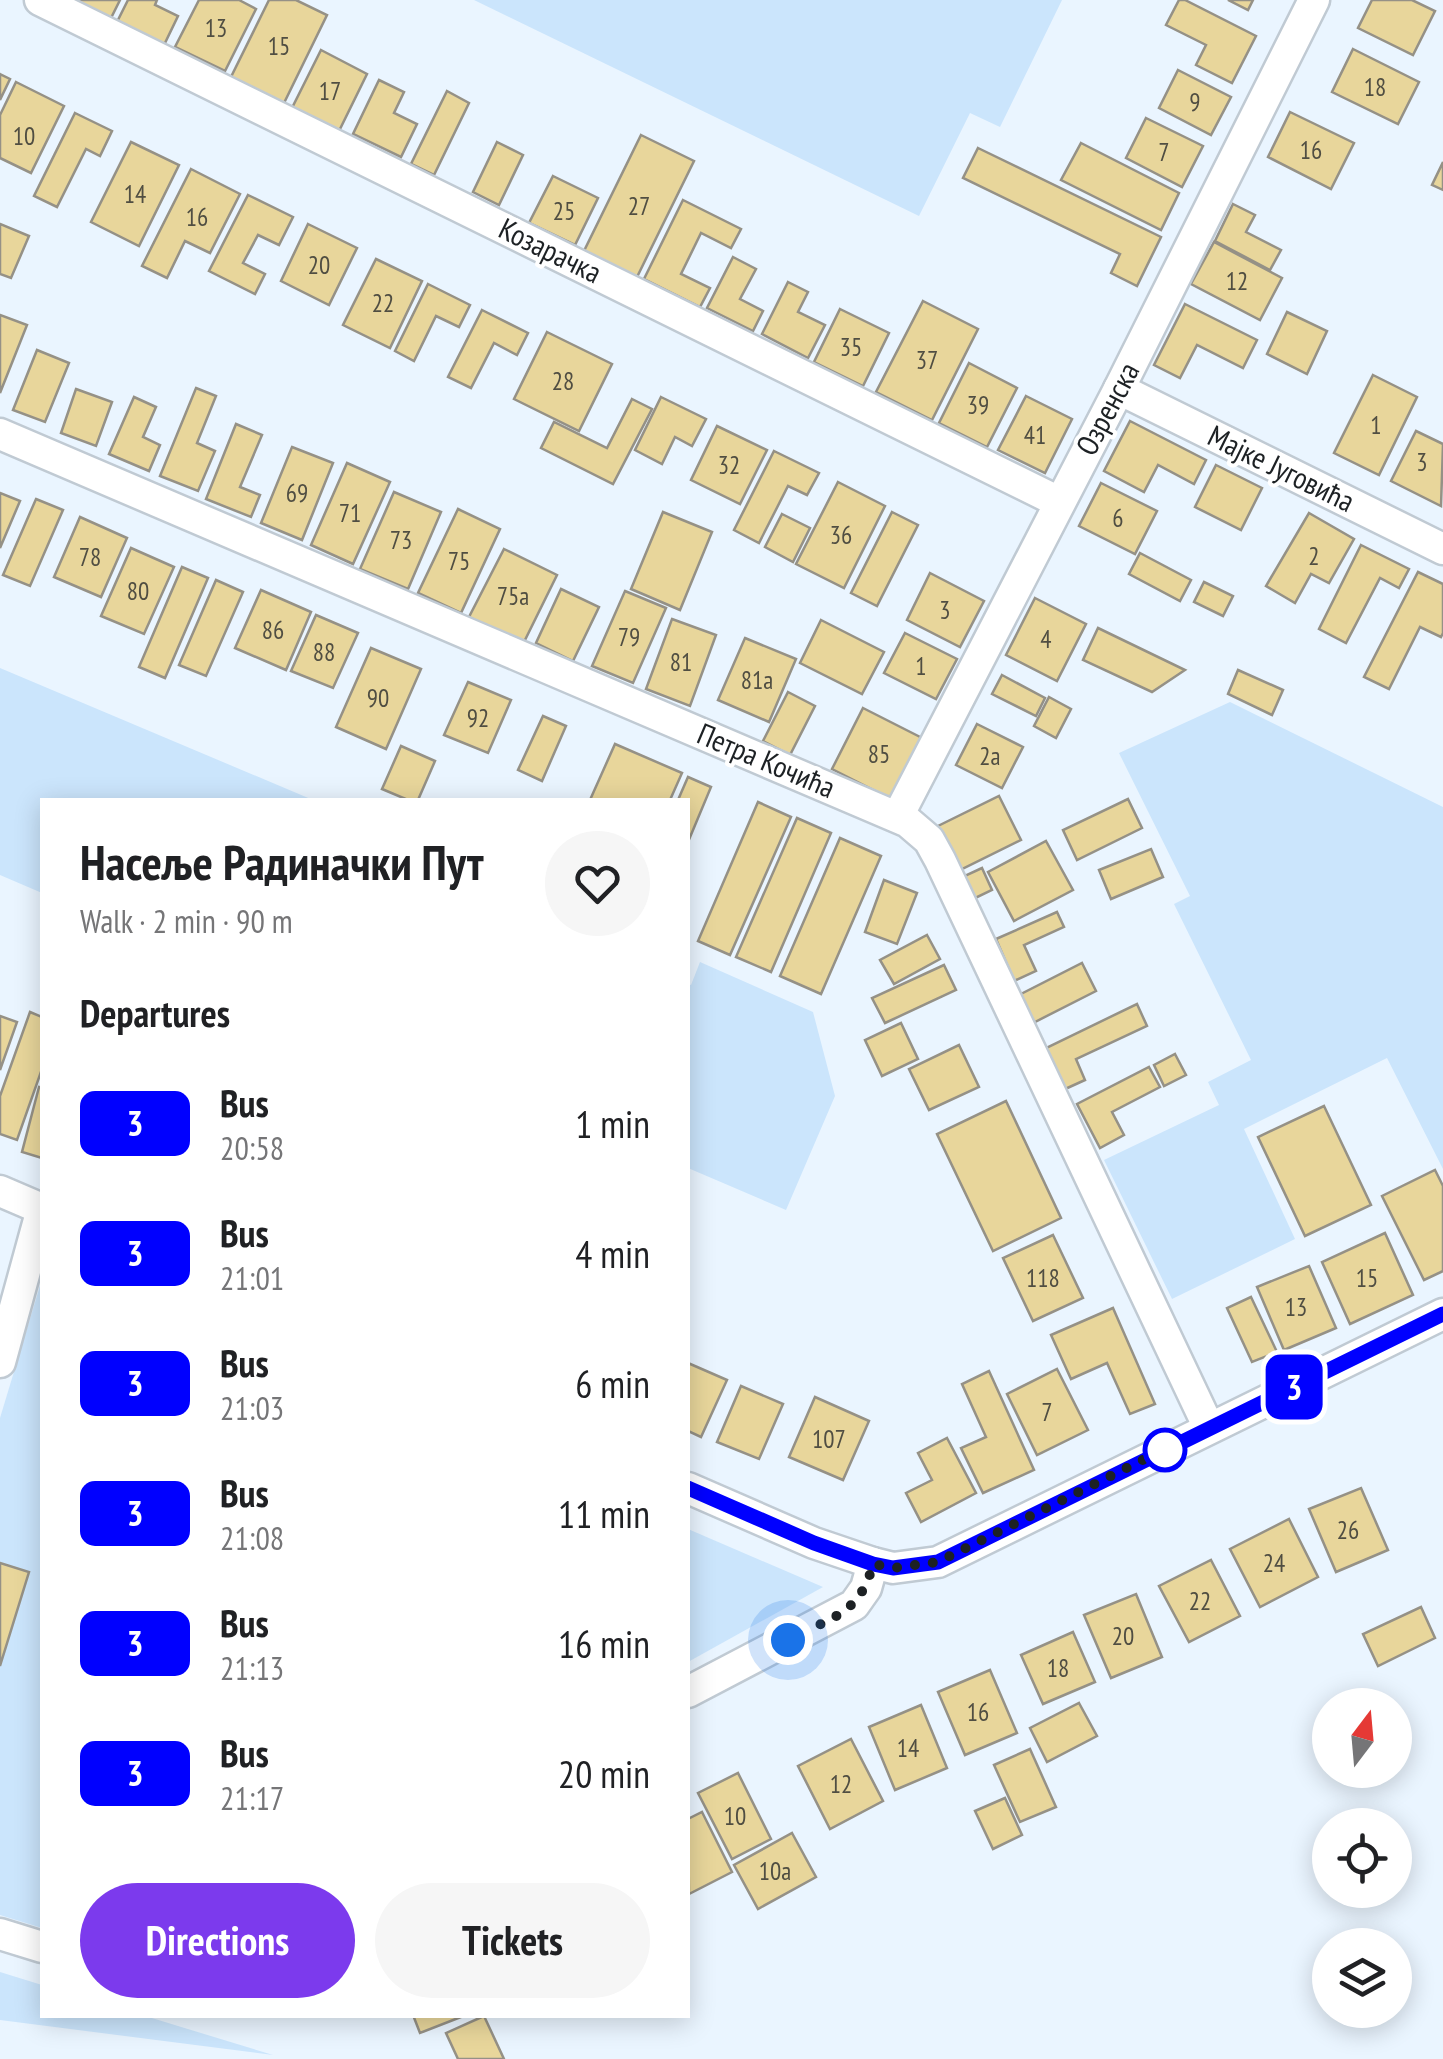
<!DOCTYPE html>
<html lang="en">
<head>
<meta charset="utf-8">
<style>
	:root { --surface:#fff; --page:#f6f6f6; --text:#202124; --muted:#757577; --accent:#7c3aed }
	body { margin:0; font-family:"PT Sans Narrow",sans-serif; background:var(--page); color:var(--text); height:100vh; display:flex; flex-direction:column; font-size:38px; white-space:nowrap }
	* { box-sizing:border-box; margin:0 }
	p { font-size:32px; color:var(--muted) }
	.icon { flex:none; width:55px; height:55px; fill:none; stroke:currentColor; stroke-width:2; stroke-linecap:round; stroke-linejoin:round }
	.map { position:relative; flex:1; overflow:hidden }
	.drawer { position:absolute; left:40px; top:798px; width:650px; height:1220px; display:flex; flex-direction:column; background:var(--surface); border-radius:0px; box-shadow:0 5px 25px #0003 }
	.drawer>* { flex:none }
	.badge { padding:0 20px; border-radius:15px; font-size:35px; line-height:65px }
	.needle { width:65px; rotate:16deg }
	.fabs { position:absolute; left:1312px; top:1688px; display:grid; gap:20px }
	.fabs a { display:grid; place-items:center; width:100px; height:100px; border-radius:50%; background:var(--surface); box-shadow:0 5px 25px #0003; font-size:50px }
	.you { position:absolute; width:50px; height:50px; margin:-25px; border:8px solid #fff; border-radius:50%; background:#1a73e8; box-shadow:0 0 0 15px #1a73e833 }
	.map>.badge { position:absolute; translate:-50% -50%; box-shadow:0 0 0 5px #fff }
	h2 { padding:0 40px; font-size:38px; line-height:90px }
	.round { display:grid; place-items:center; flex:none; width:105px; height:105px; border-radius:52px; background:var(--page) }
	.overview { display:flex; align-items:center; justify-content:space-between; height:170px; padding:0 40px }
	h1 { font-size:48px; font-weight:700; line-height:75px }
	.button { display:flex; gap:20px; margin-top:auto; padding:20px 40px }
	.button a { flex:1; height:115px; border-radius:60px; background:var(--accent); color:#fff; font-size:40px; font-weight:700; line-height:115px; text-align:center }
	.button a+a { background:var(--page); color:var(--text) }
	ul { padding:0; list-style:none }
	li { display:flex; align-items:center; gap:30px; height:130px; padding:0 40px }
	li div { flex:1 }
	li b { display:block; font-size:38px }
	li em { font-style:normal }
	li .badge { min-width:110px; font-weight:700; text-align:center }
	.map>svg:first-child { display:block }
	.green { fill:#cbe5fc }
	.building { fill:#e8d69b; stroke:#959186; stroke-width:2.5 }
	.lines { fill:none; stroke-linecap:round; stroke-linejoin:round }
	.street-casing { stroke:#c0cad3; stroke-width:35 }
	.street { stroke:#fff; stroke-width:30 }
	.line-casing { stroke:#fff; stroke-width:22 }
	.line { stroke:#00f; stroke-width:15 }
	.walk { stroke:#1d2124; stroke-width:10; stroke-dasharray:0 18 }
	.stop-dot { fill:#fff; stroke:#00f; stroke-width:5 }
	.labels { text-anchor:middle; stroke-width:8; stroke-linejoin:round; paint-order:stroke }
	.number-label { font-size:25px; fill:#504e42 }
	.street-label { font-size:30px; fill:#1d2124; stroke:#fff }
</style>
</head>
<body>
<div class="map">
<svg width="1443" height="2059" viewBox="0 0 1443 2059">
	<rect width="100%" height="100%" fill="#eaf5ff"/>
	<g class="green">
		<path d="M474 0H1062L1000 127 970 113 919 216Z"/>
		<path d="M0 668 313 800H42V893L0 875Z"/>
		<path d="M1230 702 1443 807V1169L1387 1058 1244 1129 1295 1239 1172 1299 1104 1160 1219 1105 1208 1082 1251 1060 1174 904 1190 896 1119 753Z"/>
		<path d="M700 962 813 1012 835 1096 786 1210 688 1168V984L691 985Z"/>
		<path d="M42 1279V1928L0 1915V1418Z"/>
		<path d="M688 1529 823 1587 688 1662Z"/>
		<path d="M0 1972 42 1985V2015H142L273 2055 0 2020Z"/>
	</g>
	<g class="building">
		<path d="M74 0H120L111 18Z"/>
		<path d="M128 0H157L155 5 178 16 164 45 117 22Z"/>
		<path d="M199 0H239L256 9 225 71 175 47Z"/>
		<path d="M269 0H296L327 15 284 103 231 77Z"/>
		<path d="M1179 0H1185L1256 36 1232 83 1196 65 1206 45 1166 25Z"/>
		<path d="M1228 0H1253L1248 10Z"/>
		<path d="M1372 0H1412L1435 11 1413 55 1358 28Z"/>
		<path d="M1353 49 1419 82 1398 124 1332 92Z"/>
		<path d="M321 50 367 74 339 131 292 108Z"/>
		<path d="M1178 70 1231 97 1211 135 1159 108Z"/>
		<path d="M0 74 10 79 0 100Z"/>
		<path d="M379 80 404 92 394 113 417 124 401 157 353 134Z"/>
		<path d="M16 82 64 106 31 173 0 158V115Z"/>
		<path d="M447 91 469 103 434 175 411 164Z"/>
		<path d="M1290 112 1354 143 1331 189 1268 157Z"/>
		<path d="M75 113 112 131 100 156 86 149 57 207 34 196Z"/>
		<path d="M1146 118 1203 146 1182 187 1126 158Z"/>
		<path d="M641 135 694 161 637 277 584 251Z"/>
		<path d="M131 142 179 165 139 246 91 222Z"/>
		<path d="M497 142 523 155 499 205 473 192Z"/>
		<path d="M1081 143 1179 193 1161 230 1061 180Z"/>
		<path d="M978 148 1161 237 1137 286 1111 273 1120 254 963 178Z"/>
		<path d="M1443 162V190L1432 185Z"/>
		<path d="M191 169 240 194 210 253 185 241 167 278 142 266Z"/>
		<path d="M553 176 598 198 575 245 529 223Z"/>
		<path d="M248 195 293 217 279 245 258 235 243 263 265 274 255 294 209 271Z"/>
		<path d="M683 200 741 229 731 248 701 233 681 274 710 288 700 307 644 279Z"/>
		<path d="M1233 204 1255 215 1246 232 1281 250 1270 270 1215 241Z"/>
		<path d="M0 224 29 236 11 278 0 274Z"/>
		<path d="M308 224 357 248 329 305 281 281Z"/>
		<path d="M1214 242 1282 278 1260 320 1191 284Z"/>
		<path d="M733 257 756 269 740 299 763 311 753 331 707 308Z"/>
		<path d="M376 259 422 281 390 348 343 325Z"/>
		<path d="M788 282 808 292 798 312 825 325 808 358 762 334Z"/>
		<path d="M428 284 470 305 459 327 436 316 414 361 395 351Z"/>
		<path d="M923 301 978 329 932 420 876 392Z"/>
		<path d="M1185 304 1257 340 1243 368 1197 345 1180 378 1154 365Z"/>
		<path d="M840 309 889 333 863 386 814 362Z"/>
		<path d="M482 310 528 333 517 355 494 343 471 388 448 377Z"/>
		<path d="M1287 312 1327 331 1307 374 1267 354Z"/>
		<path d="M0 315 27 325 0 393Z"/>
		<path d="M547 332 612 364 579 431 514 399Z"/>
		<path d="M37 350 69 363 45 422 13 410Z"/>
		<path d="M969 363 1017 388 987 447 939 423Z"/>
		<path d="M1373 375 1417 397 1379 475 1334 453Z"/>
		<path d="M196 388 216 396 197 443 215 451 198 491 160 476Z"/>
		<path d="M76 389 112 402 96 446 61 433Z"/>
		<path d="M1026 396 1072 419 1045 473 998 450Z"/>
		<path d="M134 397 156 407 143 437 160 445 149 471 109 454Z"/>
		<path d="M661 397 706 419 692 446 675 437 662 464 635 450Z"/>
		<path d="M632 399 652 409 613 484 541 448 554 422 607 448Z"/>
		<path d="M1130 421 1206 460 1194 484 1158 465 1144 492 1104 471Z"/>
		<path d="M236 424 262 435 240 487 260 495 251 517 206 499Z"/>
		<path d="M717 426 767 450 740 504 691 480Z"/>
		<path d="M1416 431 1443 444 1441 506 1391 481Z"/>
		<path d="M292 447 333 463 302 540 261 523Z"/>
		<path d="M774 451 819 473 807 495 788 486 759 543 734 530Z"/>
		<path d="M347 463 390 482 353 564 311 545Z"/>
		<path d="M1216 465 1262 488 1241 530 1195 507Z"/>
		<path d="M838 482 885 506 844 588 796 564Z"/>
		<path d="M1101 483 1157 511 1135 554 1079 526Z"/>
		<path d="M394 492 441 512 408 589 360 569Z"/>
		<path d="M0 493 20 501 0 548Z"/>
		<path d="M36 499 63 510 30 586 3 575Z"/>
		<path d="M458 509 500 529 461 613 418 593Z"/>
		<path d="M663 512 712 532 680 610 631 589Z"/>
		<path d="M892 512 918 525 877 606 851 593Z"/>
		<path d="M1309 513 1354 539 1329 583 1311 574 1295 603 1266 586Z"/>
		<path d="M782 514 810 528 793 562 765 547Z"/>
		<path d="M80 517 127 538 101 597 54 577Z"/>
		<path d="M1361 545 1409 569 1399 588 1380 578 1346 643 1319 629Z"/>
		<path d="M131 548 174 567 144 634 101 616Z"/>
		<path d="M504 549 557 575 523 644 469 617Z"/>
		<path d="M1140 553 1191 580 1180 601 1129 574Z"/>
		<path d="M182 567 208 578 165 678 139 667Z"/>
		<path d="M1418 572 1443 584V633L1441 637 1420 627 1389 689 1364 677Z"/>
		<path d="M930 573 984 601 960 647 907 620Z"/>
		<path d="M216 580 243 592 206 676 179 665Z"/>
		<path d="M1204 582 1233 596 1223 616 1194 602Z"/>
		<path d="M561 589 599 607 573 661 536 643Z"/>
		<path d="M261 590 311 612 286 670 235 648Z"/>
		<path d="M625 591 666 608 633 683 592 666Z"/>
		<path d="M1035 598 1086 624 1057 681 1006 655Z"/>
		<path d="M316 615 358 633 333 688 291 671Z"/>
		<path d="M672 619 716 635 690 706 646 689Z"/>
		<path d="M821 620 884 652 862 694 800 663Z"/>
		<path d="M1098 628 1185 670 1152 692 1083 660Z"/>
		<path d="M905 633 957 659 936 699 884 673Z"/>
		<path d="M745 638 796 659 769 722 718 700Z"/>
		<path d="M371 648 421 669 386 749 336 727Z"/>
		<path d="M1238 670 1283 690 1272 715 1228 694Z"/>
		<path d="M1002 675 1045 698 1036 716 992 694Z"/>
		<path d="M468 682 511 700 488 753 444 735Z"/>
		<path d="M788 692 815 706 790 755 763 741Z"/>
		<path d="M1049 697 1071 709 1056 738 1034 726Z"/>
		<path d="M863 708 926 740 895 801 832 769Z"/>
		<path d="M543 716 566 726 542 781 518 770Z"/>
		<path d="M977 724 1023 747 1002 788 956 765Z"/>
		<path d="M615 744 682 773 670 800H590Z"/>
		<path d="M401 746 435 761 418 800H408L382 789Z"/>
		<path d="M688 777 711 787 688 842V800H678Z"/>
		<path d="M999 796 1021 840 960 870 938 826Z"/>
		<path d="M1128 799 1142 828 1077 860 1063 830Z"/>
		<path d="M758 802 791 817 730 955 698 941Z"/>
		<path d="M797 818 831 833 771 972 736 957Z"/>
		<path d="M840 838 881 856 821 994 780 976Z"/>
		<path d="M1046 841 1073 890 1014 921 988 872Z"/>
		<path d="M1151 849 1163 877 1111 899 1099 870Z"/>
		<path d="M982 868 992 890 969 901 958 879Z"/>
		<path d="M884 880 917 893 897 944 865 932Z"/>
		<path d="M1057 912 1064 927 1024 945 1036 971 1014 981 996 939Z"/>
		<path d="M927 935 940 959 894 984 880 960Z"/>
		<path d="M1082 963 1096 991 1033 1023 1019 995Z"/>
		<path d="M944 965 956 990 885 1023 872 998Z"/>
		<path d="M1137 1004 1147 1026 1076 1059 1085 1080 1063 1090 1044 1049Z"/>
		<path d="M30 1012 42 1017V1069L17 1140 0 1134V1096Z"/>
		<path d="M0 1016 17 1022 0 1070Z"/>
		<path d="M901 1023 918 1059 882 1076 865 1040Z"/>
		<path d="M959 1045 979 1087 929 1110 909 1069Z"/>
		<path d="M1175 1054 1186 1075 1164 1086 1154 1065Z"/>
		<path d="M1149 1067 1160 1087 1112 1112 1124 1135 1100 1148 1077 1104Z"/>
		<path d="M39 1087 42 1088V1158L22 1152Z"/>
		<path d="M1006 1101 1061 1218 993 1251 937 1134Z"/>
		<path d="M1324 1106 1371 1205 1305 1236 1258 1137Z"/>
		<path d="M1435 1170 1443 1186V1271L1424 1280 1382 1196Z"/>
		<path d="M1385 1233 1413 1295 1350 1324 1322 1262Z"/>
		<path d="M1053 1235 1083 1298 1033 1321 1003 1258Z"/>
		<path d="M1309 1266 1336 1328 1284 1350 1257 1287Z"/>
		<path d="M1251 1297 1277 1352 1252 1362 1227 1308Z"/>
		<path d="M1113 1308 1155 1404 1130 1414 1107 1363 1071 1379 1051 1335Z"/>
		<path d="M688 1363 727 1380 701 1437 688 1431Z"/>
		<path d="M1057 1369 1088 1430 1037 1455 1007 1394Z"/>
		<path d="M989 1371 1034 1470 983 1493 961 1448 986 1437 962 1384Z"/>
		<path d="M741 1386 783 1404 759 1459 717 1442Z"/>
		<path d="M815 1397 869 1421 843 1480 789 1457Z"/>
		<path d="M947 1438 976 1493 921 1522 906 1493 932 1480 918 1453Z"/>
		<path d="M1361 1488 1388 1550 1336 1572 1309 1509Z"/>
		<path d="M1289 1519 1318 1577 1260 1607 1230 1549Z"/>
		<path d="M1211 1560 1240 1616 1189 1642 1159 1586Z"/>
		<path d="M0 1563 29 1572 0 1666Z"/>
		<path d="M1136 1594 1162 1657 1111 1678 1084 1615Z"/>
		<path d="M1421 1607 1435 1638 1378 1666 1363 1634Z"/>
		<path d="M1073 1632 1095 1682 1043 1704 1021 1655Z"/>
		<path d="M990 1670 1017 1733 965 1755 938 1692Z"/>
		<path d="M1079 1703 1097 1736 1047 1762 1030 1728Z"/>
		<path d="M921 1705 947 1768 895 1790 869 1727Z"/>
		<path d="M851 1739 883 1801 830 1829 798 1766Z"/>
		<path d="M1030 1749 1056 1807 1020 1822 994 1765Z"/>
		<path d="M738 1773 771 1839 732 1859 698 1793Z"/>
		<path d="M1005 1798 1022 1835 993 1849 975 1811Z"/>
		<path d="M702 1812 732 1872 689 1894 688 1819Z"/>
		<path d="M792 1833 816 1877 758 1909 734 1865Z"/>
		<path d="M413 2015H466L420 2033Z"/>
		<path d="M484 2016 504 2059H458L446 2033Z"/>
	</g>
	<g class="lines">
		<defs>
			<g id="street">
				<path d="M40 0 1059 502"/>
				<path d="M1119 389 1443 549"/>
				<path d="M0 434 908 822 929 840 940 860 1209 1428"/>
				<path d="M898 816 1119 389 1314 0"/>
				<path d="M0 1191 42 1209"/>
				<path d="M0 1362 42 1209"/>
				<path d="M688 1488 814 1543 873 1563 893 1568 938 1562 1443 1314"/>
				<path d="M688 1692 854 1605 866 1588 873 1563"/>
				<path d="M0 1934 42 1947"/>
			</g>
		</defs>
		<use href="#street" class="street-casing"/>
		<use href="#street" class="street"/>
	</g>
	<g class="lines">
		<defs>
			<path id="line" d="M688 1488 814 1543 873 1564 893 1568 938 1562 1443 1314"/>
		</defs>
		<use href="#line" class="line-casing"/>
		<use href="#line" class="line"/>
		<path class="walk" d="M788 1640C831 1617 860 1615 873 1564L893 1568 938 1562 1175 1444 1165 1450"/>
	</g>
	<circle class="stop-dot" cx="1165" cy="1450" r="20"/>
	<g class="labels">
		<g class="number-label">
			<text x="216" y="37">13</text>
			<text x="279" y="55">15</text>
			<text x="1375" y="96">18</text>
			<text x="330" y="100">17</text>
			<text x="1195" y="111">9</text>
			<text x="24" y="145">10</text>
			<text x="1311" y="159">16</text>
			<text x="1164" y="161">7</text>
			<text x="135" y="203">14</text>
			<text x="639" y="215">27</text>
			<text x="564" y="220">25</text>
			<text x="197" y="226">16</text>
			<text x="319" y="274">20</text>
			<text x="1237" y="290">12</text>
			<text x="383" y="312">22</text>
			<text x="851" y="356">35</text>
			<text x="927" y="369">37</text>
			<text x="563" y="390">28</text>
			<text x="978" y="414">39</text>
			<text x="1376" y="434">1</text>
			<text x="1035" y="444">41</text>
			<text x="1422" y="471">3</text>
			<text x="729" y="474">32</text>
			<text x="297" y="502">69</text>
			<text x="350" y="522">71</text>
			<text x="1118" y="527">6</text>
			<text x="841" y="544">36</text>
			<text x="401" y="549">73</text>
			<text x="1314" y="565">2</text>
			<text x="90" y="566">78</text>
			<text x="459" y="570">75</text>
			<text x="138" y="600">80</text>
			<text x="513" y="605">75a</text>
			<text x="945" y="619">3</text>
			<text x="273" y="639">86</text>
			<text x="629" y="646">79</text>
			<text x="1046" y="648">4</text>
			<text x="324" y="661">88</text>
			<text x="681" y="671">81</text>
			<text x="921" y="675">1</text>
			<text x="757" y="689">81a</text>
			<text x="378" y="707">90</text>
			<text x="478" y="727">92</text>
			<text x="879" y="763">85</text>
			<text x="990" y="765">2a</text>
			<text x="1043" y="1287">118</text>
			<text x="1367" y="1287">15</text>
			<text x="1296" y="1316">13</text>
			<text x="1047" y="1421">7</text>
			<text x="829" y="1448">107</text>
			<text x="1348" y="1539">26</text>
			<text x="1274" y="1572">24</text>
			<text x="1200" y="1610">22</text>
			<text x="1123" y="1645">20</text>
			<text x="1058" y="1677">18</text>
			<text x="978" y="1721">16</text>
			<text x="908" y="1757">14</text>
			<text x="841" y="1793">12</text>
			<text x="735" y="1825">10</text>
			<text x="775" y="1880">10a</text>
		</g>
		<g class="street-label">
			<text transform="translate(550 251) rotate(26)" y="10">Козарачка</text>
			<text transform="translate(1108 409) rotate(-62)" y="10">Озренска</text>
			<text transform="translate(1281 469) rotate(26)" y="10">Мајке Југовића</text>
			<text transform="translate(766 761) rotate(23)" y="10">Петра Кочића</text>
		</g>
	</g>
</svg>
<div class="fabs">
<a><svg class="needle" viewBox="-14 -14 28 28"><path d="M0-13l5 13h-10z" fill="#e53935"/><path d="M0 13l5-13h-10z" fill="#757577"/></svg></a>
<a><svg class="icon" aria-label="locate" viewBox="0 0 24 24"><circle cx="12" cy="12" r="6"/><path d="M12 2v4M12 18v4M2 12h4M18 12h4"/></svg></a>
<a><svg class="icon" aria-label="layers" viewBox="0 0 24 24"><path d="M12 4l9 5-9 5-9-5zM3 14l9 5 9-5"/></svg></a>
</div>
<div class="you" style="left:788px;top:1640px"></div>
<b class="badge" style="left:1294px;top:1387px;background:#00f;color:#fff">3</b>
<section class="drawer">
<div class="overview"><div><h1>Насеље Радиначки Пут</h1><p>Walk · 2 min · 90 m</p></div><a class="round"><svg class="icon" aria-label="heart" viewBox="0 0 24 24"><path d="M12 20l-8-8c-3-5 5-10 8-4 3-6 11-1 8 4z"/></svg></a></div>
<h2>Departures</h2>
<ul>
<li><span class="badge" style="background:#00f;color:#fff">3</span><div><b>Bus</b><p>20:58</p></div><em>1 min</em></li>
<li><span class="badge" style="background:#00f;color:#fff">3</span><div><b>Bus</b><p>21:01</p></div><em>4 min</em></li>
<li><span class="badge" style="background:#00f;color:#fff">3</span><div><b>Bus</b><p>21:03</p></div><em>6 min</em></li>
<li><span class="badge" style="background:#00f;color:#fff">3</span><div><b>Bus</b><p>21:08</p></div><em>11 min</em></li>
<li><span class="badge" style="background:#00f;color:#fff">3</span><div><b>Bus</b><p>21:13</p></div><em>16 min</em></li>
<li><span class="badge" style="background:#00f;color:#fff">3</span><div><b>Bus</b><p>21:17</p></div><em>20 min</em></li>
</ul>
<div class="button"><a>Directions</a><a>Tickets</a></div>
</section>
</div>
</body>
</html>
